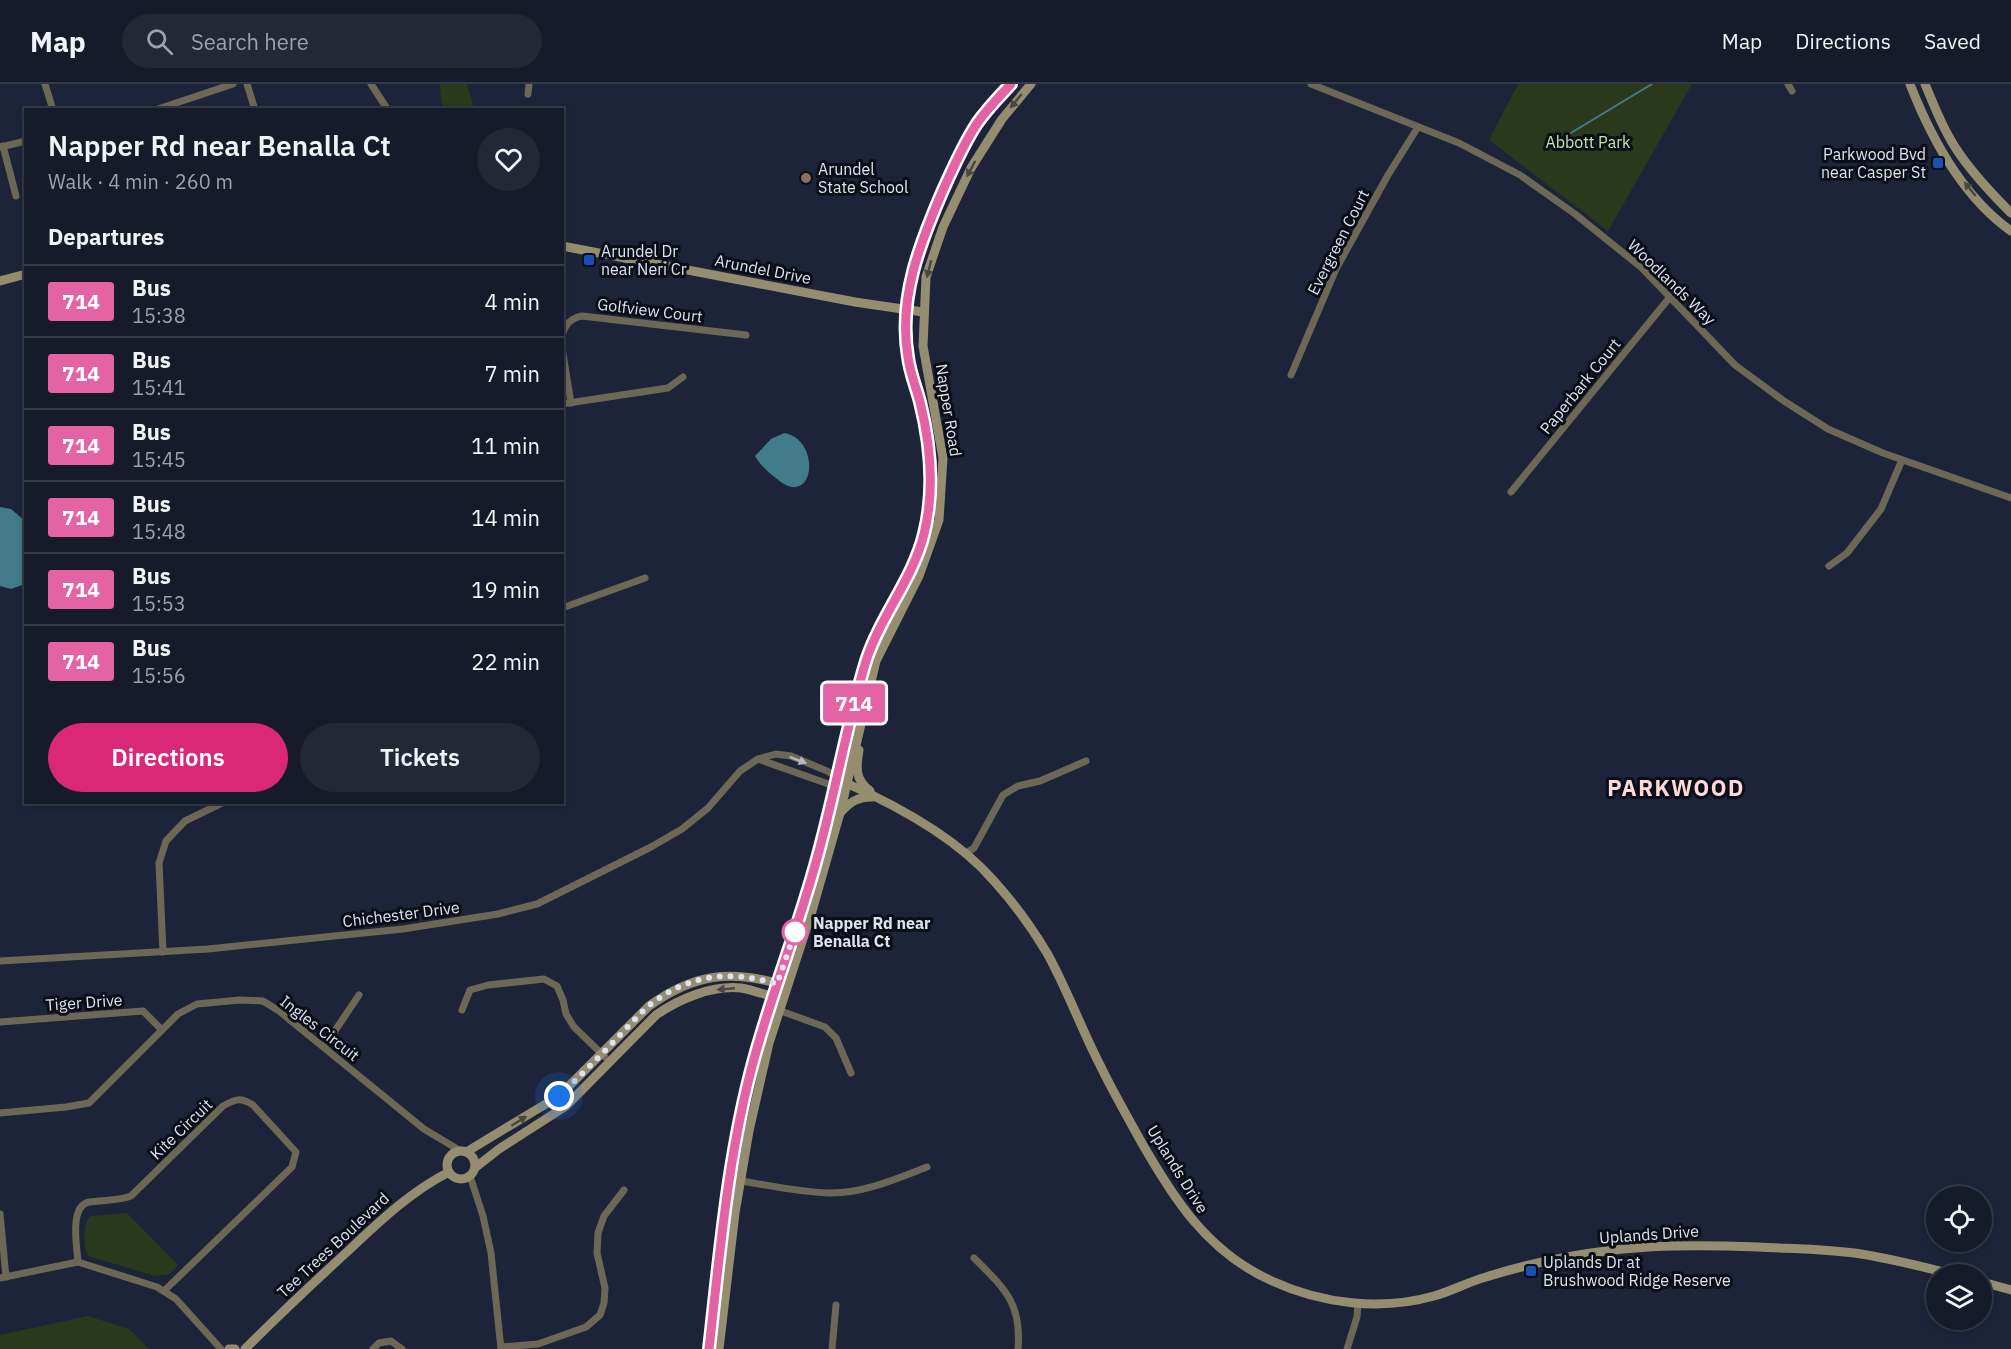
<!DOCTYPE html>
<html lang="en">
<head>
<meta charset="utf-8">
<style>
	:root { --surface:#161b2b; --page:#232837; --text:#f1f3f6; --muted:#9ea1a9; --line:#353947; --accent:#db2777 }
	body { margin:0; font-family:"IBM Plex Sans",sans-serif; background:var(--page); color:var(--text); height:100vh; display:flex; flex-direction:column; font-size:22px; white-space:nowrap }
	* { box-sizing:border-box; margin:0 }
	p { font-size:20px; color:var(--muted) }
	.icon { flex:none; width:33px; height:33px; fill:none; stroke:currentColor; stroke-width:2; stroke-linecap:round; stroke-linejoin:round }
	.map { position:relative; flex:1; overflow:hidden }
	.sheet { position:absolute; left:24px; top:24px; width:540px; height:696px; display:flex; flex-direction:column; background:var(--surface); border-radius:0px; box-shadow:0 3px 9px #0003,0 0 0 2px var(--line) }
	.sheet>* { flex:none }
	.badge { padding:0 12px; border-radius:4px; font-size:21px; line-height:39px }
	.buttons { position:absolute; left:1926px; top:1102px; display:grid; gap:12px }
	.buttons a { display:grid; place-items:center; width:66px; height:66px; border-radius:50%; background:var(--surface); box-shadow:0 3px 9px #0003,0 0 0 2px var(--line); font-size:30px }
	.you { position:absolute; width:30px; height:30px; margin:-15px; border:4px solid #fff; border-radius:50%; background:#1a73e8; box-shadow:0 0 0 9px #1a73e833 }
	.map>.badge { position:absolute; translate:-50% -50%; box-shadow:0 0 0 3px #fff }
	h2 { padding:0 24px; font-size:22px; line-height:54px }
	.round { display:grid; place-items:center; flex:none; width:63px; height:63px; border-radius:32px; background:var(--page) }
	.overview { display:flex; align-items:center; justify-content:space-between; height:102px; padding:0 24px }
	h1 { font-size:28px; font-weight:600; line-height:45px }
	.cta { display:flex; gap:12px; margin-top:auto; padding:12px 24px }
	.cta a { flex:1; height:69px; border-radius:36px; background:var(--accent); color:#fff; font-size:24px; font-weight:600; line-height:69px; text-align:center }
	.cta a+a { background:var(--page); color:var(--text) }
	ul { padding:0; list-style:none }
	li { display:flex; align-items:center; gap:18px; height:72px; padding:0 24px; border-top:2px solid var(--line) }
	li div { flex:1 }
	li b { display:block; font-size:22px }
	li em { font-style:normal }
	li .badge { min-width:66px; font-weight:700; text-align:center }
	header { display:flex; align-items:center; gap:36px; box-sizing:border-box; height:84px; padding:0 30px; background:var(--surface); border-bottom:2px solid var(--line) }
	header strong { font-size:28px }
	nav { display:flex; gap:33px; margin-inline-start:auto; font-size:21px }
	.search { width:420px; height:54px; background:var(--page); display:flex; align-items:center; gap:15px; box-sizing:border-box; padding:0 21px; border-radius:33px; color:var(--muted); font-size:22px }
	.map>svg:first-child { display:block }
	.green { fill:#2a381c }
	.water { fill:#427b89 }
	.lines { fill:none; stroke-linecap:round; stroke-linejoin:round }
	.stream { stroke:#427b89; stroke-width:2 }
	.street { stroke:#6d6855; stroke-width:7 }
	.secondary { stroke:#958d70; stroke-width:9 }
	.oneway { fill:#49473f }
	.oneway2 { fill:#b5b7ba }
	.line-casing { stroke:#fff; stroke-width:14 }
	.line { stroke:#e463a4; stroke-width:9 }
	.walk { stroke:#dce2f0; stroke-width:6; stroke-dasharray:0 10.8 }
	.transit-dot { fill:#1a4fb4; stroke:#0b0e17; stroke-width:2 }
	.education-dot { fill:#8d6e63; stroke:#0b0e17; stroke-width:2 }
	.stop-dot { fill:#fff; stroke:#e463a4; stroke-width:3 }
	.labels { text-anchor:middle; stroke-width:6; stroke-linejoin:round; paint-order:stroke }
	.park-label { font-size:16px; fill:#c3e6a5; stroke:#0b0e17 }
	.poi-label { font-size:16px; fill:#dce2f0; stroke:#0b0e17; text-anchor:start }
	.street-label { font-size:16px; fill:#dce2f0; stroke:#0b0e17 }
	.stop-label { font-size:16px; font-weight:bold; fill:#dce2f0; stroke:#0b0e17; text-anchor:start }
	.district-label { font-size:22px; font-weight:bold; letter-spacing:1.5px; fill:#fdd9d9; stroke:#0b0e17 }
</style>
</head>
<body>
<header>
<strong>Map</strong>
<div class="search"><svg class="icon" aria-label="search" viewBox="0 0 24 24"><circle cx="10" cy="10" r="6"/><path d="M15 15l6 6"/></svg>Search here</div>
<nav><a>Map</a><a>Directions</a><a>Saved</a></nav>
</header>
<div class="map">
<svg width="2011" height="1265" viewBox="0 0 2011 1265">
	<rect width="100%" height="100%" fill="#1d2439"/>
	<g class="green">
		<path d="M440 0H467L474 25H442Z"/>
		<path d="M1518 0H1692L1608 147 1489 56Z"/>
		<path d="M127 1129 178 1181 170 1190 155 1192 88 1172C83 1161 82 1140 91 1132Z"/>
		<path d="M88 1232 129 1245 149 1265H0V1251Z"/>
	</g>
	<g class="water">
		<path d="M784 349C822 355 815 427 777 395 769 389 760 381 755 372L771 355Z"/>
		<path d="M0 423 11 425 25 437V500L11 505 0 502Z"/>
	</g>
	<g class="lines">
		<path class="stream" d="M1546 64 1652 0"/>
		<g class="street">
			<path d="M45 0 53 26"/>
			<path d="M247 0 255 26"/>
			<path d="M371 0 388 26"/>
			<path d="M1311 0 1459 59 1520 91 1575 130 1642 184 1735 281 1784 317 1828 345 1883 369 2011 414"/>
			<path d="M1788 0 1792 7"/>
			<path d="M528 10 529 0"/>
			<path d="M155 26 233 0"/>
			<path d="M3 62 16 112"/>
			<path d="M0 63 26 57"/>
			<path d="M562 252C565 240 571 234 582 232L746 251"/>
			<path d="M562 264 571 319"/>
			<path d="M1291 291 1336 185 1388 91 1418 43"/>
			<path d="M562 320 668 304 683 293"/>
			<path d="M1511 408 1670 213"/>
			<path d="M1829 482 1847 469 1881 425 1902 376"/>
			<path d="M562 524 645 494"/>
			<path d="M758 675 834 702 846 699"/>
			<path d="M966 769 974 764 1003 711 1018 702 1040 697 1086 677"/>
			<path d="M163 868 159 779 166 757 185 737 224 718"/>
			<path d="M0 877 208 865 403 845 498 830 537 820 651 763 682 745 708 724 740 687 758 675 776 670 791 672 827 687 841 695"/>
			<path d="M770 923 825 943 836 954 851 989"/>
			<path d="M462 926 470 906 488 901 544 895 557 902 563 916 566 930 574 943 605 973"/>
			<path d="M0 938 143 927 162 946"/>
			<path d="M324 963 359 911"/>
			<path d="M0 1029 66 1023 89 1019 178 930 197 920 240 916 263 917 279 927 424 1045 459 1066"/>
			<path d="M470 1092 483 1132 491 1169 501 1265"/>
			<path d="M736 1096C766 1101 798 1108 828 1109 862 1110 896 1095 927 1083"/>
			<path d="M0 1130 6 1193"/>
			<path d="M974 1174C1004 1204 1022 1219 1018 1265"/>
			<path d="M78 1178C77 1163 69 1122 89 1118 104 1116 117 1117 131 1112L223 1022C236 1015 240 1013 253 1021L296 1068 292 1083 164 1207"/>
			<path d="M0 1194 78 1178 157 1203 176 1215 221 1265"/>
			<path d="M501 1263 538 1260 586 1243 600 1231 604 1219 605 1204 597 1169 598 1149 604 1132 624 1106"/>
			<path d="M373 1265 379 1259 391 1257 402 1265"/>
			<path d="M832 1265 836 1221"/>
			<path d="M1347 1265 1357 1233 1358 1219"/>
		</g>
		<g class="secondary">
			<path d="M1910 0C1931 54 1962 112 2011 147"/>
			<path d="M1925 0C1935 24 1945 50 1961 72 1976 93 1993 111 2011 129"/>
			<path d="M562 162 855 218 923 228"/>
			<path d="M0 197 26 190"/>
			<path d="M859 666C856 684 855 696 870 707"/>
			<path d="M846 699C898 722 956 753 994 797 1013 818 1032 844 1047 869 1067 905 1081 944 1100 981 1112 1006 1126 1030 1139 1054 1173 1114 1207 1168 1272 1197 1322 1220 1381 1227 1434 1212 1452 1207 1468 1198 1486 1193 1527 1180 1571 1171 1614 1166 1661 1160 1710 1161 1758 1163 1793 1165 1827 1165 1861 1170 1893 1175 1924 1183 1955 1191"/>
			<path d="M840 729C850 718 857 713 872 713"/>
			<circle cx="461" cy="1081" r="14"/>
			<path d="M468 1067 559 1012 649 922C694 890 730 885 783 901"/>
			<path d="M476 1083 499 1065 566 1022 656 931C679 915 712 901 741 904 753 906 766 911 778 914"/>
			<path d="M1982 1198 2011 1206"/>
			<path d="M229 1265H235"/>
			<path d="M245 1265C279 1231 313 1199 348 1167 380 1137 410 1108 449 1088"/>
			<path d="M709 1265C720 1168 728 1070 754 975 772 906 799 840 818 772 836 707 846 641 866 577 880 533 913 495 924 450 935 406 931 362 920 318 916 303 911 289 908 273 898 214 920 159 943 106 953 84 963 61 976 41 986 26 999 13 1011 0"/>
			<path d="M719 1265 735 1129 749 1047 769 959 812 827 840 729 876 577 919 492 939 436 943 374 923 262 926 193 943 143 971 84 1002 35 1031 0"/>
		</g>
	</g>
	<defs><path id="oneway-solid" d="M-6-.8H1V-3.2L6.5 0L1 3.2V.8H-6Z" transform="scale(1.5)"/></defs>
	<g class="oneway">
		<use href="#oneway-solid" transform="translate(1016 17) rotate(129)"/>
		<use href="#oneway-solid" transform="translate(971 85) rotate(118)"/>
		<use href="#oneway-solid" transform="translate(1970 105) rotate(-129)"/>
		<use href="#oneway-solid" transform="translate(929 185) rotate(104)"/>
		<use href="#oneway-solid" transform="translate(726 905) rotate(175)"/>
		<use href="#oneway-solid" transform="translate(519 1037) rotate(-32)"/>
	</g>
	<use class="oneway2" href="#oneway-solid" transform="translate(798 676) rotate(21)"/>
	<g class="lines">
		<defs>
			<path id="line" d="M709 1265C720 1168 728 1070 754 975 772 909 798 844 816 778 835 711 846 643 866 577 880 533 913 495 924 450 935 406 931 362 920 318 916 303 910 289 908 273 898 214 920 159 943 106 953 84 963 61 976 41 986 26 999 13 1011 0"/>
		</defs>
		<use href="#line" class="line-casing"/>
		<use href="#line" class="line"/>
		<path class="walk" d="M559 1012C579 993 599 973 618 953 629 942 639 930 651 920 690 890 731 886 777 900L795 848"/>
	</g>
	<g class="transit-dot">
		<rect x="1932" y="73" width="12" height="12" rx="3"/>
		<rect x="583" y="170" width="12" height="12" rx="3"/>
		<rect x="1525" y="1181" width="12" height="12" rx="3"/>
	</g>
	<circle class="education-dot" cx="806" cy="94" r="6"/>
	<circle class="stop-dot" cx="795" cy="848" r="12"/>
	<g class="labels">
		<g class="park-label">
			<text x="1588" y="64">Abbott Park</text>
		</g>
		<g class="poi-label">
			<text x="1926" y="76" text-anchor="end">Parkwood Bvd<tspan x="1926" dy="18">near Casper St</tspan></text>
			<text x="818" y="91">Arundel<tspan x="818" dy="18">State School</tspan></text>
			<text x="601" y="173">Arundel Dr<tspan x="601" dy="18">near Neri Cr</tspan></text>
			<text x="1543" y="1184">Uplands Dr at<tspan x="1543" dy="18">Brushwood Ridge Reserve</tspan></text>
		</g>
		<g class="street-label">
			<text transform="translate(1338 158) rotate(-63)" y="6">Evergreen Court</text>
			<text transform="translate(763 185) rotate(11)" y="6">Arundel Drive</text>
			<text transform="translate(1672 198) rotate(44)" y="6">Woodlands Way</text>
			<text transform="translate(650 226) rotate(7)" y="6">Golfview Court</text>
			<text transform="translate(1580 302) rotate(-51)" y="6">Paperbark Court</text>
			<text transform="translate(949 326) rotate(81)" y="6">Napper Road</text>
			<text transform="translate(401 830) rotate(-7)" y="6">Chichester Drive</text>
			<text transform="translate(84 918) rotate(-4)" y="6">Tiger Drive</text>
			<text transform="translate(320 944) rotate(38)" y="6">Ingles Circuit</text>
			<text transform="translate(181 1045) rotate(-44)" y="6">Kite Circuit</text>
			<text transform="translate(1178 1085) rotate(58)" y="6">Uplands Drive</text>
			<text transform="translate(1649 1150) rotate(-4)" y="6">Uplands Drive</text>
			<text transform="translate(333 1161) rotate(-43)" y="6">Tee Trees Boulevard</text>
		</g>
		<g class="stop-label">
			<text x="813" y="845">Napper Rd near<tspan x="813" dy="18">Benalla Ct</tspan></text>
		</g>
		<g class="district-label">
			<text x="1676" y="712">PARKWOOD</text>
		</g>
	</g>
</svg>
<div class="buttons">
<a><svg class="icon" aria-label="locate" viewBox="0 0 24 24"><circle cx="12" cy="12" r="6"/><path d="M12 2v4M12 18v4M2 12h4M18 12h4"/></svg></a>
<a><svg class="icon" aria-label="layers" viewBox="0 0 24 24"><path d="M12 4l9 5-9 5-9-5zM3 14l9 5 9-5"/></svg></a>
</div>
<div class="you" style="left:559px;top:1012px"></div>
<b class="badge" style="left:854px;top:619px;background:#e463a4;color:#fff">714</b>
<section class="sheet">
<div class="overview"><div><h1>Napper Rd near Benalla Ct</h1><p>Walk · 4 min · 260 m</p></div><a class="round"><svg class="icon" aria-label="heart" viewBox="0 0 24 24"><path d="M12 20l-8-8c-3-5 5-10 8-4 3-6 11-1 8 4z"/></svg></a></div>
<h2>Departures</h2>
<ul>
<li><span class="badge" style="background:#e463a4;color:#fff">714</span><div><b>Bus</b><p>15:38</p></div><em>4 min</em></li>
<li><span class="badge" style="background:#e463a4;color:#fff">714</span><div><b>Bus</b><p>15:41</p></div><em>7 min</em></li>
<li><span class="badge" style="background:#e463a4;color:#fff">714</span><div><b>Bus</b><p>15:45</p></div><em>11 min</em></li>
<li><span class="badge" style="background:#e463a4;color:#fff">714</span><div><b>Bus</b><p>15:48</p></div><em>14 min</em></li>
<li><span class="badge" style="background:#e463a4;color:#fff">714</span><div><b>Bus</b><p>15:53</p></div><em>19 min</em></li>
<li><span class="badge" style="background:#e463a4;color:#fff">714</span><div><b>Bus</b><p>15:56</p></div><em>22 min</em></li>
</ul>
<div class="cta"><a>Directions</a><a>Tickets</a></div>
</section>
</div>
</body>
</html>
